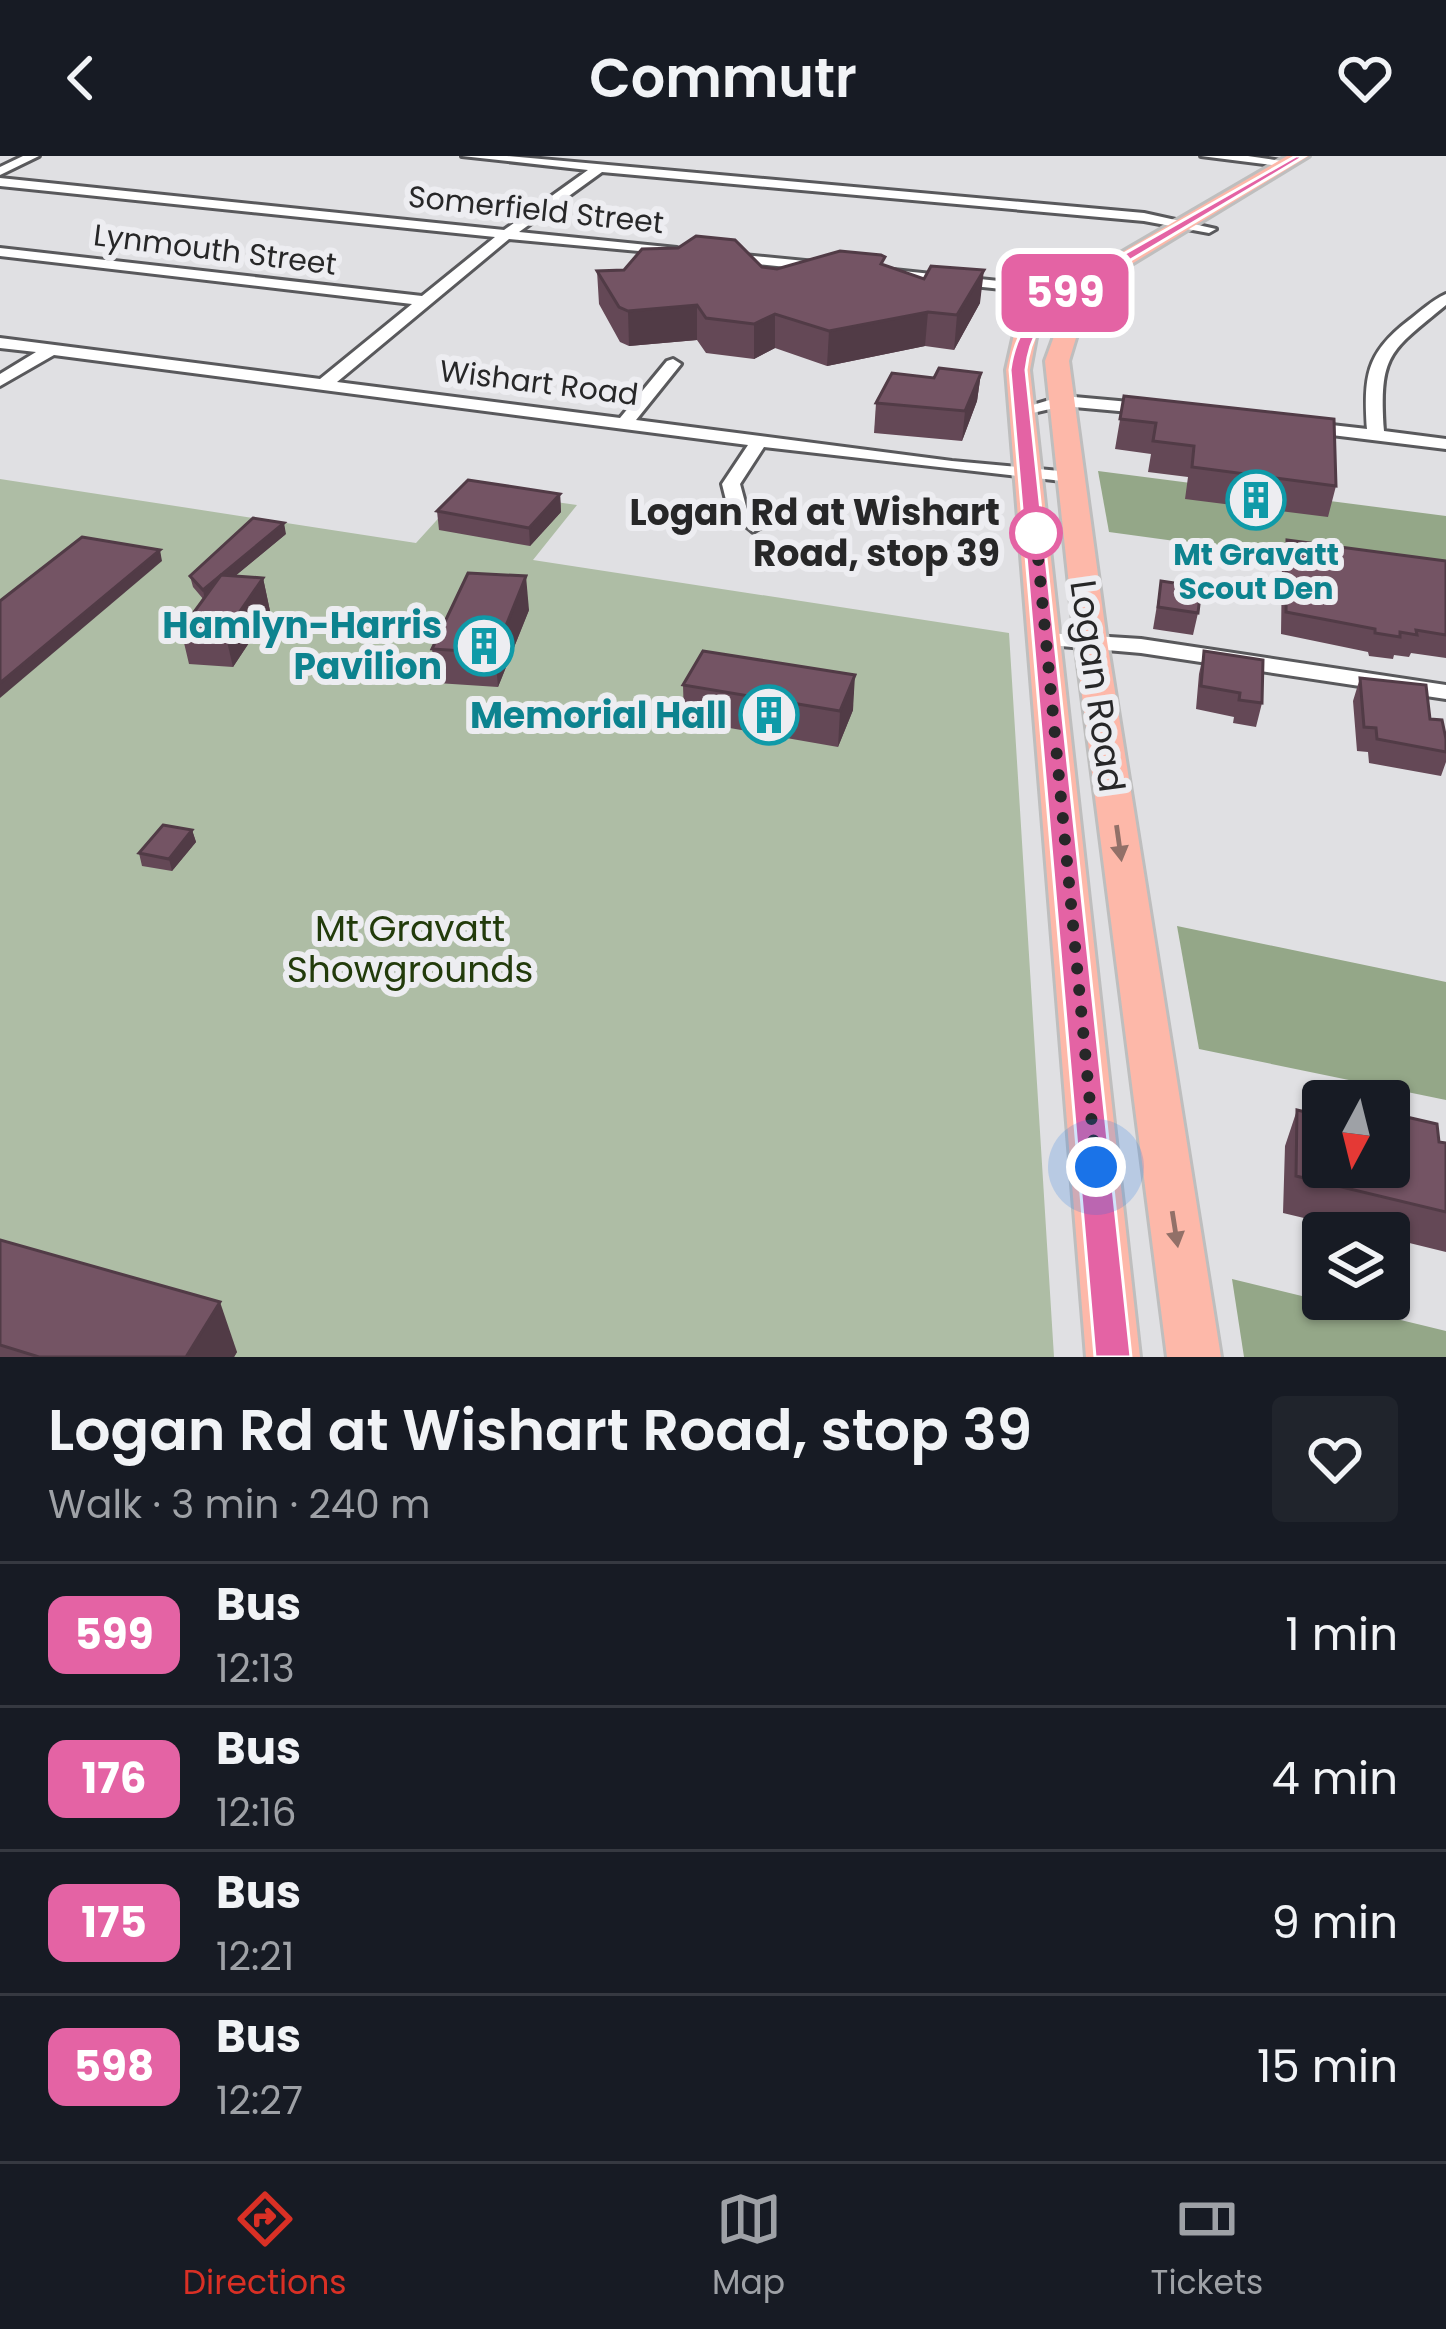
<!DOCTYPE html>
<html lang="en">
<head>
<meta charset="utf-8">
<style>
	:root { --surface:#171b24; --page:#20242c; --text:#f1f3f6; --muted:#9ea1a6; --line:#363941; --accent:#d93025 }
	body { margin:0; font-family:Poppins,sans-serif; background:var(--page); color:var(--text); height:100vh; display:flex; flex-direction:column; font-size:45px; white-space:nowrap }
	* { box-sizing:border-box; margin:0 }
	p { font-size:39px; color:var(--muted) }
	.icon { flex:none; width:66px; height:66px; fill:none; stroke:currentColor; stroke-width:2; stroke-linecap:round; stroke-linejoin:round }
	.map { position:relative; height:1201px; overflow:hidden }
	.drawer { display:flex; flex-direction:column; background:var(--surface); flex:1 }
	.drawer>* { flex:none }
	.badge { padding:0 24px; border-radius:18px; font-size:42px; line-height:78px }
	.needle { width:78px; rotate:187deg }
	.fabs { position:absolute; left:1302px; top:924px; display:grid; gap:24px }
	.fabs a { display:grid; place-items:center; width:108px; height:108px; border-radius:12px; background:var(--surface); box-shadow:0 3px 9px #0004; font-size:60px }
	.you { position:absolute; width:60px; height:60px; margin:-30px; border:9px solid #fff; border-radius:50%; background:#1a73e8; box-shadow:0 0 0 18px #1a73e833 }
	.map>.badge { position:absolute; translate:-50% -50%; box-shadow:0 0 0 6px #fff }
	.round { display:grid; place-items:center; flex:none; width:126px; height:126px; border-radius:12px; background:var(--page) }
	.headline { display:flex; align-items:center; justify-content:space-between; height:204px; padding:0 48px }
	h1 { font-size:57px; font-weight:600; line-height:90px }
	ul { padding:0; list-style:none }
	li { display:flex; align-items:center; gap:36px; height:144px; padding:0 48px; border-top:3px solid var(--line) }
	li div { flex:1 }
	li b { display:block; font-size:45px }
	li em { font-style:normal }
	li .badge { min-width:132px; font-weight:700; text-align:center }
	header { display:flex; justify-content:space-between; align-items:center; height:156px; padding:0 48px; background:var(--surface); font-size:54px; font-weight:600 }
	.menu { display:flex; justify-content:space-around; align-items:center; height:168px; border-top:3px solid var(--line); background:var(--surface); font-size:33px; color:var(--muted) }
	.menu a { display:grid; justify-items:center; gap:6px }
	.menu .current { color:var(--accent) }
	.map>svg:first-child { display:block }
	.green { fill:#aebda5 }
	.forest { fill:#94a788 }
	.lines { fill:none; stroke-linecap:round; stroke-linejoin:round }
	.street-casing { stroke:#59595c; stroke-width:6 }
	.primary-casing { stroke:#bebebe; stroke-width:6 }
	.street { fill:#fff; fill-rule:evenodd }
	.primary { fill:#fdb8a9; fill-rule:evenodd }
	.wall { fill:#644856 }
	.shaded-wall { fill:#513b46 }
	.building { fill:#745464; stroke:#513b46; stroke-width:3 }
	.oneway { fill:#927068 }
	.line { fill:#e463a4; stroke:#fff; stroke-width:3 }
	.walk { stroke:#272728; stroke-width:12; stroke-dasharray:0 21.6 }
	.stop-dot { fill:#fff; stroke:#e463a4; stroke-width:6 }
	.labels { text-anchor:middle; stroke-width:12; stroke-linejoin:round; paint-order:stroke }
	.far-street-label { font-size:30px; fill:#272728; stroke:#ededf1 }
	.far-culture-label { font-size:30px; font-weight:bold; fill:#0d838f; stroke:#ededf1 }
	.stop-label { font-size:36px; font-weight:bold; fill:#272728; stroke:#ededf1; text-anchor:end }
	.culture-label { font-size:36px; font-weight:bold; fill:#0d838f; stroke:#ededf1; text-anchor:end }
	.street-label { font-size:36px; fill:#272728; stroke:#ededf1 }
	.park-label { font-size:36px; fill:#223b0b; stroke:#ededf1 }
</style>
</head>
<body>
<header><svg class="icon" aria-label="back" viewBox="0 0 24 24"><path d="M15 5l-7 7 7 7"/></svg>Commutr<svg class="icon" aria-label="heart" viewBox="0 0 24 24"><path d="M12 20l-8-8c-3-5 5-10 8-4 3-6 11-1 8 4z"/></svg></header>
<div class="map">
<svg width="1446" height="1201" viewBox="0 0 1446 1201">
	<rect width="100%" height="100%" fill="#e0e0e3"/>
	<path class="green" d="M0 323 416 387 465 333 577 349 533 404 1009 477 1054 1201H0Z"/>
	<g class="forest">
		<path d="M1098 315 1446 360V422L1109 376Z"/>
		<path d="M1177 770 1446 826V944L1199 893Z"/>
		<path d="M1232 1123 1446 1175V1201H1244Z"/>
	</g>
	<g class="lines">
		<defs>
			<g id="street">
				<path d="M23 0H39L0 19V11Z"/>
				<path d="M462 0H507L1144 57 1216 73 1209 77 1144 65 602 16 519 76 677 92 684 96 682 99 509 83 337 226 620 262 667 205 673 203 681 208 636 264 952 305 1071 316 1080 321 1071 326 764 291 740 328 747 354 763 370 753 376 729 356 722 328 748 289 54 199 0 230V218L36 196 0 192V182L320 223 412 148 0 100V92L422 140 495 81 0 30V22L504 74 588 14Z"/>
				<path d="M1201 0H1248L1295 7 1289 11Z"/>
				<path d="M723 97 826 107 833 111 826 115 718 104V98Z"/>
				<path d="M884 113 1067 132 1074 136 1067 140 879 120 877 117Z"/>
				<path d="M1446 138V149C1389 196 1379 198 1384 275L1446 283V293L1299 275V267L1305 266 1367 273C1364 222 1365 198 1408 165 1420 156 1432 144 1446 138Z"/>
				<path d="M1063 240 1152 248 1160 253 1152 258 1063 250 1024 259 1016 254Z"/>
				<path d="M1046 477 1141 483 1446 529V543L1141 497 1038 488 1035 483Z"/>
			</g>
			<g id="primary">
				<path d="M1287 0H1309L1061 151 1037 176 1030 214 1140 1201H1086L1006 214 1015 174 1045 141Z"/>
				<path d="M1111 126 1122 132 1079 172 1069 205 1107 485 1221 1201H1167L1075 485 1045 205 1060 164Z"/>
			</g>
		</defs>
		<use href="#street" class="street-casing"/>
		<use href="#primary" class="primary-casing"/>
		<use href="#street" class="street"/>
		<use href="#primary" class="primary"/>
	</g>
	<g class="wall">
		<path d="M678 92 777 113 884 109 980 147 954 194 925 190 827 210 775 192 754 203 706 197 697 184 629 190 620 186 599 148 597 115 624 114Z"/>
		<path d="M981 217 977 245 962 285 874 277 876 247 934 222Z"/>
		<path d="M1124 240 1336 330 1328 361 1185 343 1188 321 1148 316 1151 298 1115 293Z"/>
		<path d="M560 338 561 356 530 390 439 374 437 355Z"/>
		<path d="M286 378 235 420 263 422 270 455 233 511 189 508 181 474 204 444 193 431 190 420Z"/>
		<path d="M1287 384 1446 405V502L1411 497 1409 501 1394 499 1393 503 1369 500 1368 496 1281 478 1282 405Z"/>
		<path d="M1161 425 1198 457 1193 479 1153 473Z"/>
		<path d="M529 454 498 531 437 527 432 493Z"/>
		<path d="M1204 495 1262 547 1256 571 1233 567 1234 561 1196 553 1199 518Z"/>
		<path d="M1360 522 1430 563 1446 583V606L1441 620 1369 607 1368 596 1357 595 1353 545Z"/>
		<path d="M683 529 853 554 838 591 684 564Z"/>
		<path d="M192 674 196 686 172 715 142 710 139 697Z"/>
		<path d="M1297 954 1446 987V1096L1389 1082V1077H1367L1283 1057 1285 990Z"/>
		<path d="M0 1084 237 1196 234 1201H0Z"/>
	</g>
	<g class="shaded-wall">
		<path d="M984 114 980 147 954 194 957 159Z"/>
		<path d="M697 149V184L629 190 628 155Z"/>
		<path d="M928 156 925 190 827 210 829 175Z"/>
		<path d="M775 158V192L754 203V168Z"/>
		<path d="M981 217 977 245 962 285 965 255Z"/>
		<path d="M560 338 561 356 530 390 529 372Z"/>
		<path d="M284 367 286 378 205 445 203 434Z"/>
		<path d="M160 394 162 405 0 542V527Z"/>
		<path d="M526 420 529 454 498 531 495 497Z"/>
		<path d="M263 422 270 455 233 511 225 477Z"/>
		<path d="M855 519 853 554 838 591 840 555Z"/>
		<path d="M192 674 196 686 172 715 169 703Z"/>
		<path d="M220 1146 237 1196 234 1201H186Z"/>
	</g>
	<g class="building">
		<path d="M696 80 735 84 762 111 777 113 840 95 881 99 885 101 881 108 924 123 931 110 984 114 957 159 928 156 829 175 775 158 754 168 706 162 697 149 628 155 619 151 597 115 624 114 642 93 678 92Z"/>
		<path d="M939 212 981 217 965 255 876 247 892 217 934 222Z"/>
		<path d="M1124 240 1334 263 1336 330 1192 311 1194 290 1153 285 1156 267 1120 263Z"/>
		<path d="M468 324 560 338 529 372 437 355Z"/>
		<path d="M253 362 284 367 203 434 190 420Z"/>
		<path d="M82 381 160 394 0 527V445Z"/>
		<path d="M1287 384 1446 405V479L1416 474 1417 479 1400 476V481L1375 477V473L1286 456Z"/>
		<path d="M468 417 526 420 495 497 432 493Z"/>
		<path d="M221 419 263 422 225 477 181 474Z"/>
		<path d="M1161 425 1201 431 1198 457 1158 451Z"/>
		<path d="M703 495 855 519 840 555 683 529Z"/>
		<path d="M1204 495 1263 504 1262 547 1239 544 1240 537 1201 530Z"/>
		<path d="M1360 522 1426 529 1430 563 1442 564 1446 583V596L1377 583 1376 572 1364 571Z"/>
		<path d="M163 669 192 674 169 703 139 697Z"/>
		<path d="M1297 954 1323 960V1011H1389V957L1437 968 1439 986 1446 987V1056L1296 1020Z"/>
		<path d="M0 1084 220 1146 186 1201H39L0 1189Z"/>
	</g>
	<defs><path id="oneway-solid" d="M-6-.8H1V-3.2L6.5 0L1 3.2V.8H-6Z" transform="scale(3)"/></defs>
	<g class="oneway">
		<use href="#oneway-solid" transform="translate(1119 687) rotate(82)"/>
		<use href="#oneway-solid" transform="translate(1175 1073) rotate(81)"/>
	</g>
	<path class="line" d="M1296 0H1305L1072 139C1044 160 1030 178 1026 214L1131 1201H1095L1010 214C1015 176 1033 155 1062 133Z"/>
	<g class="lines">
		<path class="walk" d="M1036 377 1035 369 1096 1011"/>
	</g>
	<defs>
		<symbol id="building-ring" viewBox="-11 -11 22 22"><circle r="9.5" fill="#ededf1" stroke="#0f9aa8" stroke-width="1.5"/><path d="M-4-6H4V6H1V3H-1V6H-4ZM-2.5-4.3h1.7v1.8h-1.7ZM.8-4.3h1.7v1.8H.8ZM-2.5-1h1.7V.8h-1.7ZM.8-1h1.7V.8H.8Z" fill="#0f9aa8"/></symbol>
	</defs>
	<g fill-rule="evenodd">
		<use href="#building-ring" x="1223" y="311" width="66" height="66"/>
		<use href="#building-ring" x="451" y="457" width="66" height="66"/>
		<use href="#building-ring" x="736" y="526" width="66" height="66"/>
	</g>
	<circle class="stop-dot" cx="1036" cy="377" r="24"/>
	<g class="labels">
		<g class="far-street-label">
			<text transform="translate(536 54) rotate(6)" y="10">Somerfield Street</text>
			<text transform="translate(215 94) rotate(7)" y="10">Lynmouth Street</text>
			<text transform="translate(539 227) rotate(7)" y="10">Wishart Road</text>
		</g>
		<g class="far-culture-label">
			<text x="1256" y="409">Mt Gravatt<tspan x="1256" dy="34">Scout Den</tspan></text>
		</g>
		<g class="stop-label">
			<text x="1000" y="369">Logan Rd at Wishart<tspan x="1000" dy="41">Road, stop 39</tspan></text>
		</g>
		<g class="culture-label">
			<text x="442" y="482">Hamlyn-Harris<tspan x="442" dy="41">Pavilion</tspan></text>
			<text x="727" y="572">Memorial Hall</text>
		</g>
		<g class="street-label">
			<text transform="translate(1098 530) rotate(82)" y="13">Logan Road</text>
		</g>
		<g class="park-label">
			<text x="410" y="785">Mt Gravatt<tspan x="410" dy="41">Showgrounds</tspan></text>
		</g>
	</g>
</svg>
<div class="fabs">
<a><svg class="needle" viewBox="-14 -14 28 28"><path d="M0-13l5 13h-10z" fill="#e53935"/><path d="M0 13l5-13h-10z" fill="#9ea1a6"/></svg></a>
<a><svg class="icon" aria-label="layers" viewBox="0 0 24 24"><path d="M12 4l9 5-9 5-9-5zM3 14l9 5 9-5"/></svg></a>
</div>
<div class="you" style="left:1096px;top:1011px"></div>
<b class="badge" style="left:1065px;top:137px;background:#e463a4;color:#fff">599</b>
</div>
<section class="drawer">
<div class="headline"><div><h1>Logan Rd at Wishart Road, stop 39</h1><p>Walk · 3 min · 240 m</p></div><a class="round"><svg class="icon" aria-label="heart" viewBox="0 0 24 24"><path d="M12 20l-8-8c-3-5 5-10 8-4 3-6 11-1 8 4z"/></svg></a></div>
<ul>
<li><span class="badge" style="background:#e463a4;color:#fff">599</span><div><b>Bus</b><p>12:13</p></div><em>1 min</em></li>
<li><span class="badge" style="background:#e463a4;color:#fff">176</span><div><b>Bus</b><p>12:16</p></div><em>4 min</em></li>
<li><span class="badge" style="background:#e463a4;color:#fff">175</span><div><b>Bus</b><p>12:21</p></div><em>9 min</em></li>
<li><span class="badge" style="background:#e463a4;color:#fff">598</span><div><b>Bus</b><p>12:27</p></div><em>15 min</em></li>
</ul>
</section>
<nav class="menu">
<a class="current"><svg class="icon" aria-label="directions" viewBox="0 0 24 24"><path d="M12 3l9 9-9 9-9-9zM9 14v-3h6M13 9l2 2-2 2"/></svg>Directions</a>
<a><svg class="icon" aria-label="map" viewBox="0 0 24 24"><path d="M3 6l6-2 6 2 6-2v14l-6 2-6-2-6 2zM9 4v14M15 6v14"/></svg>Map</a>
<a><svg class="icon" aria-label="tickets" viewBox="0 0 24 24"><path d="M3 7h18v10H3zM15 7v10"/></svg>Tickets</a>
</nav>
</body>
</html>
